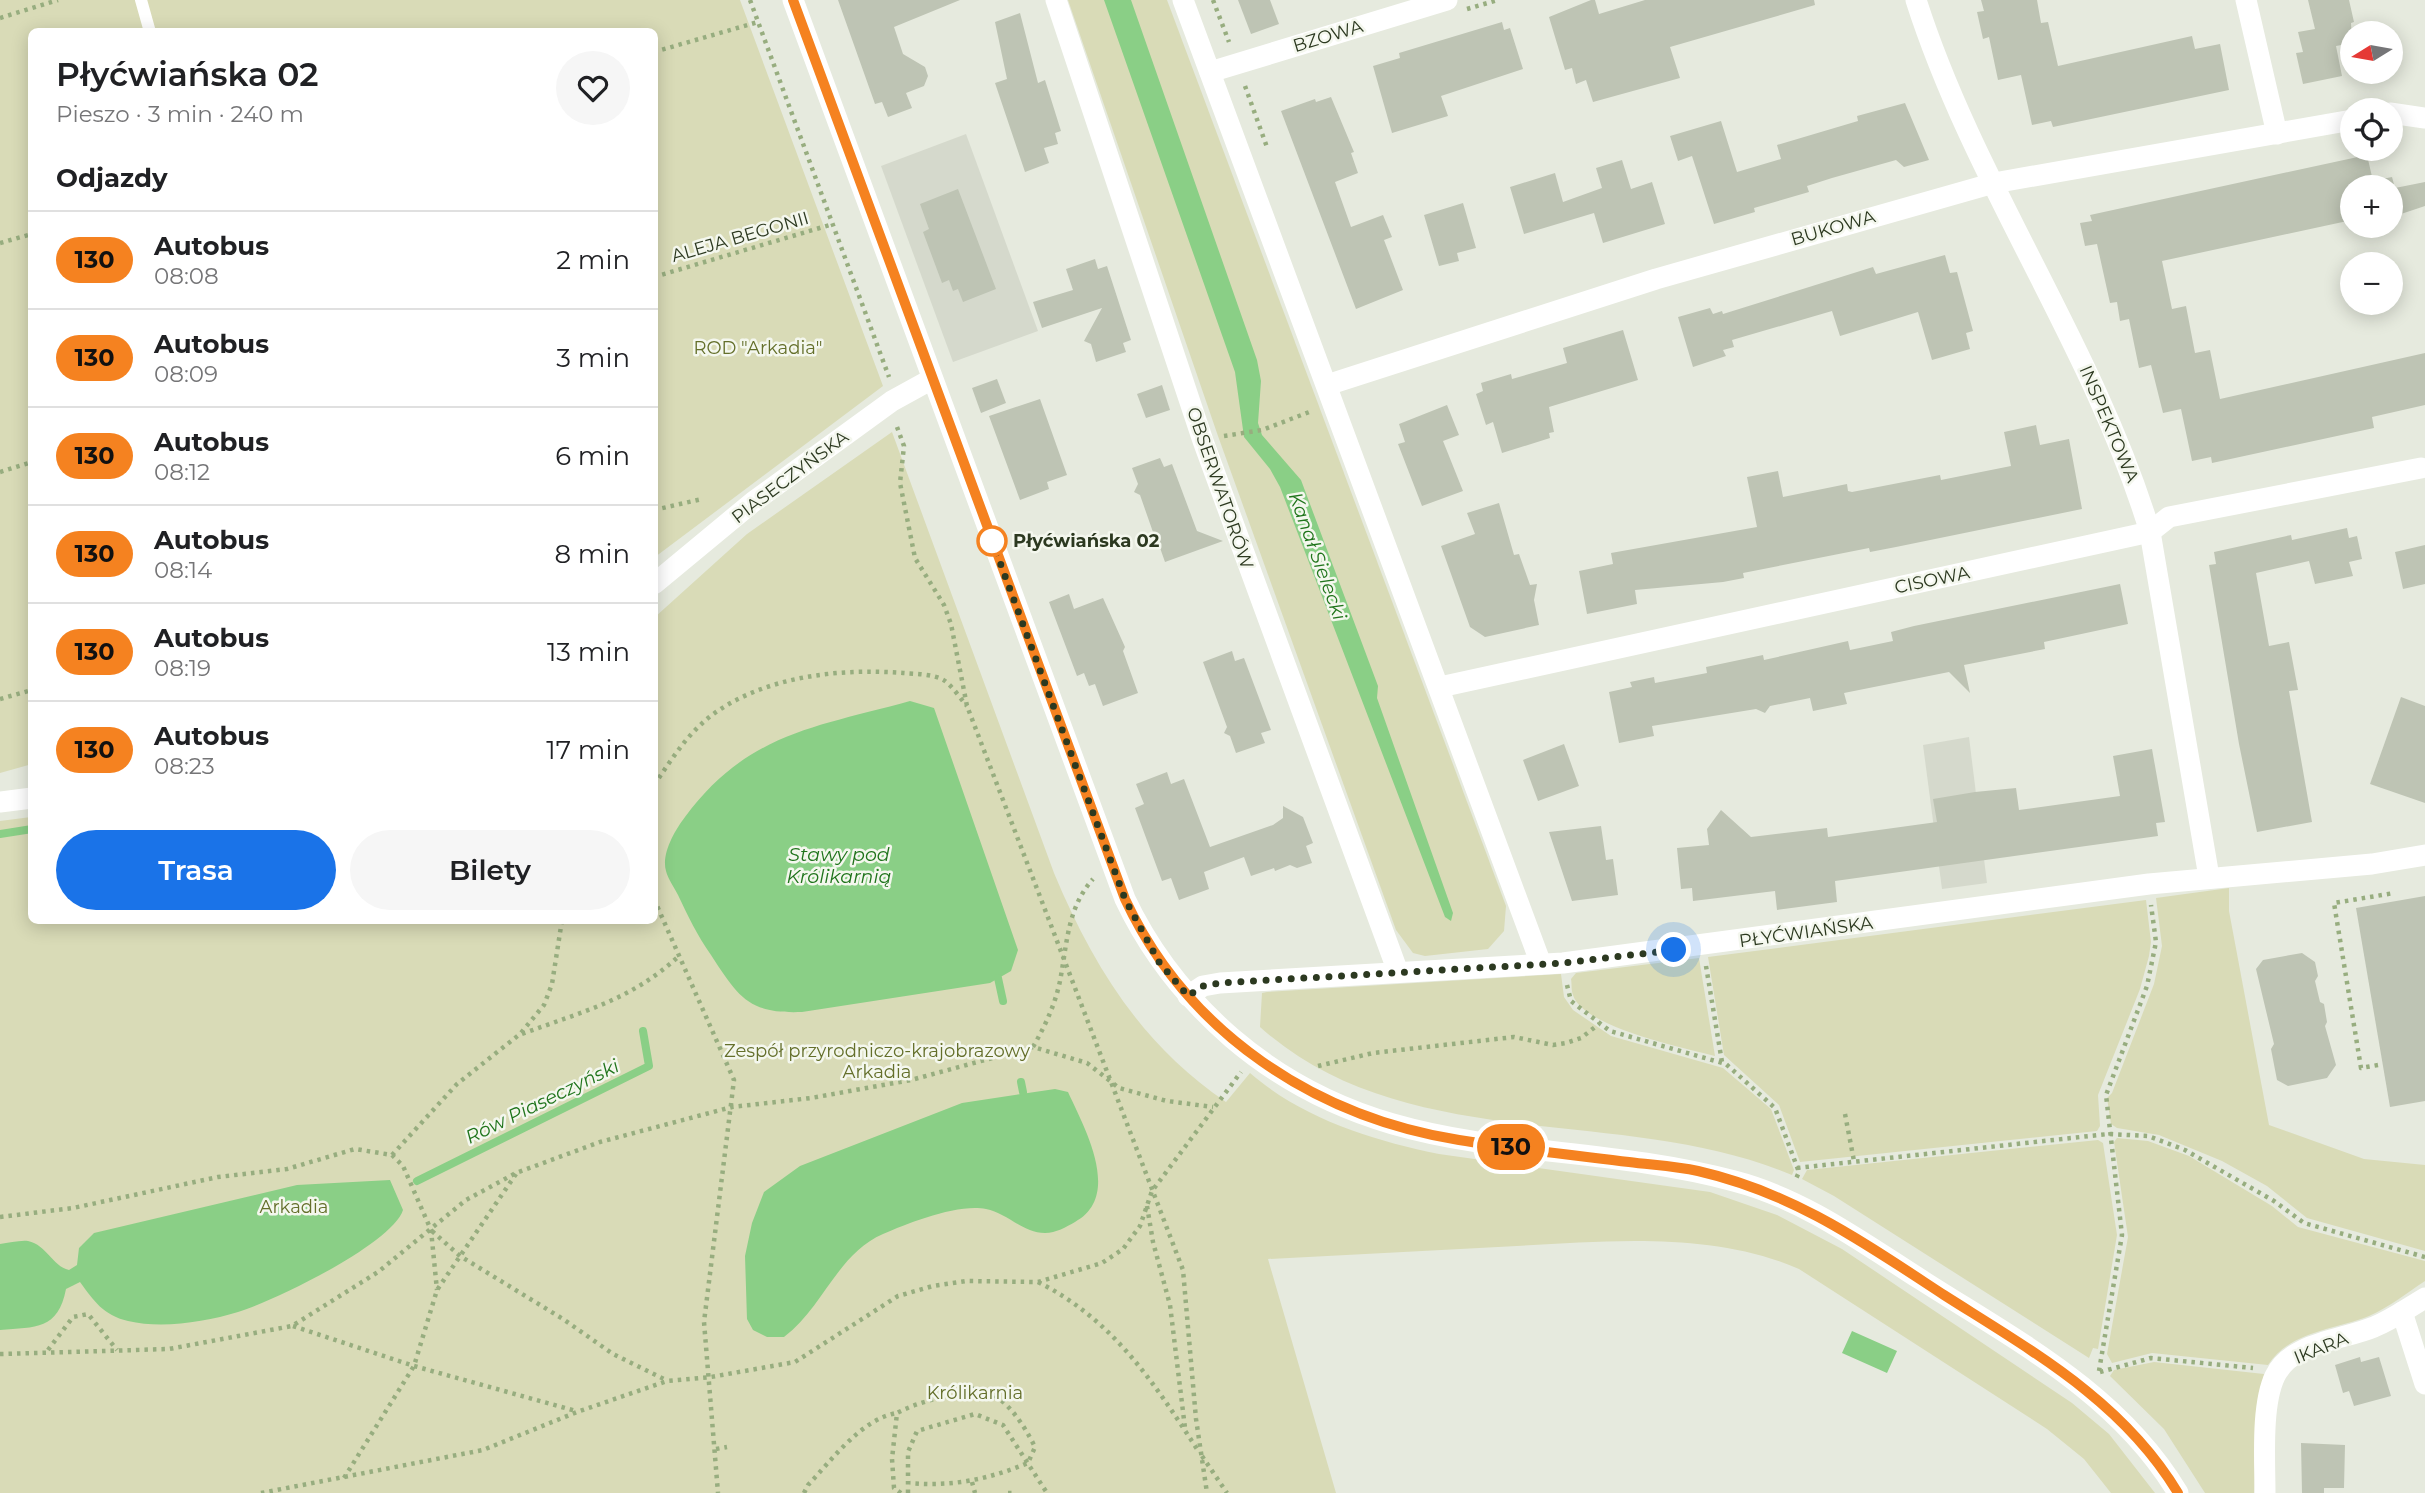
<!DOCTYPE html>
<html lang="pl">
<head>
<meta charset="utf-8">
<style>
	:root { --surface:#fff; --page:#f6f6f6; --text:#202124; --muted:#757577; --line:#e0e0e0; --accent:#1a73e8 }
	body { margin:0; font-family:Montserrat,sans-serif; background:var(--page); color:var(--text); height:100vh; display:flex; flex-direction:column; font-size:26px; white-space:nowrap }
	* { box-sizing:border-box; margin:0 }
	p { font-size:23px; color:var(--muted) }
	.icon { flex:none; width:38px; height:38px; fill:none; stroke:currentColor; stroke-width:2; stroke-linecap:round; stroke-linejoin:round }
	.map { position:relative; flex:1; overflow:hidden }
	.details { position:absolute; left:28px; top:28px; width:630px; height:896px; display:flex; flex-direction:column; background:var(--surface); border-radius:10px; box-shadow:0 4px 18px #0003 }
	.details>* { flex:none }
	.badge { padding:0 14px; border-radius:23px; font-size:24px; line-height:46px }
	.needle { width:46px; rotate:259deg }
	.tools { position:absolute; left:2340px; top:21px; display:grid; gap:14px }
	.tools a { display:grid; place-items:center; width:63px; height:63px; border-radius:50%; background:var(--surface); box-shadow:0 4px 18px #0003; font-size:35px }
	.you { position:absolute; width:35px; height:35px; margin:-18px; border:5px solid #fff; border-radius:50%; background:#1a73e8; box-shadow:0 0 0 10px #1a73e833 }
	.map>.badge { position:absolute; translate:-50% -50%; box-shadow:0 0 0 4px #fff }
	h2 { padding:0 28px; font-size:26px; line-height:63px }
	.round { display:grid; place-items:center; flex:none; width:74px; height:74px; border-radius:37px; background:var(--page) }
	.headline { display:flex; align-items:center; justify-content:space-between; height:119px; padding:0 28px }
	h1 { font-size:33px; font-weight:600; line-height:52px }
	.cta { display:flex; gap:14px; margin-top:auto; padding:14px 28px }
	.cta a { flex:1; height:80px; border-radius:42px; background:var(--accent); color:#fff; font-size:28px; font-weight:600; line-height:80px; text-align:center }
	.cta a+a { background:var(--page); color:var(--text) }
	ul { padding:0; list-style:none }
	li { display:flex; align-items:center; gap:21px; height:98px; padding:0 28px; border-top:2px solid var(--line) }
	li div { flex:1 }
	li b { display:block; font-size:26px }
	li em { font-style:normal }
	li .badge { min-width:77px; font-weight:700; text-align:center }
	.map>svg:first-child { display:block }
	.built { fill:#d5d9cc }
	.green { fill:#d9dbb7 }
	.water { fill:#8acf86 }
	.lines { fill:none; stroke-linecap:round; stroke-linejoin:round }
	.stream { stroke:#8acf86; stroke-width:8 }
	.building { fill:#bec4b4 }
	.path { stroke:#97ad7f; stroke-width:4.5; stroke-dasharray:3.5 5; stroke-linecap:butt }
	.service { stroke:#fff; stroke-width:12 }
	.minor { stroke:#fff; stroke-width:21 }
	.tertiary { stroke:#fff; stroke-width:21 }
	.line-casing { stroke:#fff; stroke-width:16 }
	.line { stroke:#f58220; stroke-width:10 }
	.walk { stroke:#2c3920; stroke-width:7; stroke-dasharray:0 12.6 }
	.stop-dot { fill:#fff; stroke:#f58220; stroke-width:3.5 }
	.labels { text-anchor:middle; stroke-width:5; stroke-linejoin:round; paint-order:stroke }
	.street-label { font-size:18px; fill:#2c3920; stroke:#f4f7ee }
	.park-label { font-size:18px; fill:#646f2a; stroke:#f4f7ee }
	.stop-label { font-size:18px; font-weight:bold; fill:#2c3920; stroke:#f4f7ee; text-anchor:start }
	.water-label { font-size:19px; font-style:italic; fill:#1f741b; stroke:#f4f7ee }
</style>
</head>
<body>
<div class="map">
<svg width="2425" height="1493" viewBox="0 0 2425 1493">
	<rect width="100%" height="100%" fill="#e6eade"/>
	<g class="built">
		<path d="M966 134 1038 331 953 362 881 166Z"/>
		<path d="M1969 737 1987 883 1942 889 1923 745Z"/>
	</g>
	<g class="green">
		<path d="M0 0H740L883 386 655 557 654 32H32V764L0 773Z"/>
		<path d="M1068 0H1167L1506 906 1504 931 1488 949 1425 956 1413 953 1396 930 1218 436Z"/>
		<path d="M892 432 1054 873C1093 966 1141 1044 1226 1102L1250 1073C1303 1119 1372 1140 1439 1154L1710 1192 1777 1215 1842 1249 2072 1403 2109 1434 2155 1493H2111L2084 1459 2047 1429 1799 1269C1708 1229 1596 1242 1498 1247 1422 1251 1345 1255 1268 1259L1336 1493H0V821L31 817 32 920H654L655 617 747 534Z"/>
		<path d="M2229 888V911L2269 1125 2364 1159 2425 1165V1251L2307 1218 2267 1186 2222 1161 2159 1135 2117 1128 2111 1124 2107 1098 2112 1093 2154 984 2162 946 2156 898Z"/>
		<path d="M2146 900 2151 942 2149 956 2140 989 2098 1095 2100 1126 2097 1131 1800 1162 1779 1105 1724 1055 1708 957Z"/>
		<path d="M1699 958 1715 1056C1684 1048 1583 1027 1573 995 1571 990 1572 984 1571 979L1576 973Z"/>
		<path d="M1561 974 1564 997 1573 1010 1611 1036 1723 1068 1771 1109 1794 1170 1792 1175C1622 1103 1407 1158 1260 1027L1262 993 1267 992Z"/>
		<path d="M2117 1138 2148 1141 2189 1156 2272 1206 2298 1227 2425 1261V1281C2407 1293 2389 1307 2369 1316 2334 1330 2290 1331 2268 1365L2152 1353 2112 1363 2107 1354 2128 1237 2114 1142Z"/>
		<path d="M2098 1140 2103 1143 2117 1235 2098 1349 2093 1348 2089 1358 1834 1196 1802 1179 1807 1170Z"/>
		<path d="M2154 1362 2264 1374 2259 1399 2254 1493H2205L2164 1429 2110 1376 2114 1370Z"/>
	</g>
	<g class="water">
		<path d="M1104 0H1131L1257 360 1261 381 1258 423 1262 435 1301 480 1378 686 1377 698 1453 913 1451 921 1445 917 1280 487 1270 469 1244 437 1235 372Z"/>
		<path d="M910 701 934 708 1018 950 1011 971 990 983 802 1012C749 1014 739 998 711 955 697 935 688 916 678 895 674 887 668 879 666 871 661 854 675 830 685 817 747 733 816 727 910 701Z"/>
		<path d="M1055 1089 1068 1092C1084 1127 1123 1196 1075 1222 1066 1227 1056 1233 1045 1233 1023 1233 1007 1213 986 1209 959 1203 908 1223 883 1234 837 1254 823 1308 784 1337H767L753 1330 747 1319 745 1256 752 1223 764 1192 800 1166 962 1103Z"/>
		<path d="M390 1180 403 1210C392 1244 274 1301 238 1312 205 1322 162 1329 128 1321 103 1315 94 1301 80 1282L66 1289C58 1330 36 1327 0 1330V1244C9 1243 20 1240 28 1241 47 1245 52 1266 69 1270L77 1265 79 1248 94 1233 297 1185Z"/>
		<path d="M1852 1331 1897 1351 1887 1373 1842 1353Z"/>
	</g>
	<g class="lines">
		<g class="stream">
			<path d="M0 834 32 829"/>
			<path d="M998 978 1003 1001"/>
			<path d="M1021 1082 1023 1092"/>
			<path d="M417 1181 649 1066 643 1031"/>
		</g>
	</g>
	<g class="building">
		<path d="M838 0H960L894 27 903 54 925 67 928 76 924 86 906 93 912 108 888 117 882 102 875 104Z"/>
		<path d="M1238 0H1270L1279 24 1251 34Z"/>
		<path d="M1591 0H1595L1599 14 1645 0H1814L1815 5 1670 47 1680 78 1593 102 1586 80 1576 84 1572 68 1565 70 1549 17Z"/>
		<path d="M1981 0H2037L2041 23 2048 22 2058 66 2192 36 2195 49 2220 44 2229 90 2053 127 2051 121 2032 125 2021 75 1998 80 1989 37 1983 39 1977 12 1984 11Z"/>
		<path d="M2308 0H2349L2354 22 2351 23 2352 43 2336 46 2342 76 2303 84 2296 53 2303 52 2298 32 2315 29Z"/>
		<path d="M1020 13 1038 83 1045 80 1061 131 1055 133 1058 144 1044 148 1049 163 1025 172 995 83 1007 79 995 22Z"/>
		<path d="M1502 22 1504 30 1510 28 1523 69 1441 96 1448 116 1392 133 1373 66 1400 58 1399 53Z"/>
		<path d="M1331 97 1354 152 1351 153 1358 173 1335 182 1351 227 1383 215 1392 237 1384 240 1403 290 1356 309 1281 111 1315 99 1316 102Z"/>
		<path d="M1905 103 1929 160 1904 167 1896 160 1832 178 1807 186 1809 192 1754 208 1755 212 1714 224 1692 156 1678 161 1670 136 1721 121 1737 172 1781 159 1777 145 1858 121 1857 116Z"/>
		<path d="M2367 155 2373 181 2392 177 2395 188 2425 182V206L2398 215 2397 210 2390 211V187H2352V220L2162 261 2172 309 2186 306 2195 353 2210 350 2220 399 2425 353V405L2372 417 2374 428 2212 463 2211 457 2192 461 2181 409 2163 413 2151 365 2139 368 2129 319 2120 321 2117 302 2110 303 2097 244 2085 246 2080 223 2092 221 2090 215Z"/>
		<path d="M1622 160 1631 189 1652 182 1665 224 1603 243 1594 213 1524 234 1510 187 1555 173 1563 202 1602 188 1596 168Z"/>
		<path d="M958 189 996 289 963 302 958 289 953 291 949 280 942 283 923 232 929 229 920 204Z"/>
		<path d="M1463 203 1476 248 1457 253 1459 261 1439 266 1424 215Z"/>
		<path d="M1945 255 1950 273 1957 272 1973 331 1966 333 1970 349 1932 360 1918 312 1840 336 1832 311 1732 340 1734 347 1723 350 1726 356 1693 367 1678 317 1710 308 1713 314 1722 311 1723 314 1873 267 1876 274Z"/>
		<path d="M1095 259 1098 269 1107 266 1131 340 1123 343 1126 352 1096 362 1091 344 1084 341 1102 308 1042 328 1033 302 1073 290 1066 269Z"/>
		<path d="M1623 330 1638 380 1549 407 1554 432 1549 433 1550 438 1502 453 1493 422 1486 425 1476 394 1483 391 1481 383 1511 374 1512 379 1567 363 1563 348Z"/>
		<path d="M997 379 1006 403 981 413 972 388Z"/>
		<path d="M1162 385 1170 410 1146 418 1137 394Z"/>
		<path d="M1040 399 1067 475 1047 482 1049 489 1020 500 989 416Z"/>
		<path d="M1447 405 1459 435 1443 441 1463 491 1422 506 1398 444 1405 442 1399 424Z"/>
		<path d="M2036 425 2040 445 2069 439 2082 509 1896 547 1870 552 1869 548 1743 573 1744 578 1723 582 1635 590 1637 604 1587 614 1579 571 1613 564 1611 553 1757 527 1747 477 1778 471 1783 497 1847 484 1848 491 1852 492 1940 475 1941 480 2011 466 2004 432Z"/>
		<path d="M1160 458 1164 467 1172 464 1197 531 1223 541 1165 562 1159 545 1151 541 1154 535 1140 495 1134 492 1138 484 1132 468Z"/>
		<path d="M1499 503 1514 555 1519 554 1530 585 1537 584 1534 600 1539 625 1485 637 1470 627 1441 546 1475 534 1467 513Z"/>
		<path d="M2347 528 2349 538 2357 536 2362 559 2349 562 2353 576 2315 584 2309 561 2256 573 2269 646 2289 642 2298 690 2289 691 2312 822 2257 832 2239 744 2209 565 2216 564 2214 552 2291 535 2292 540Z"/>
		<path d="M2425 545V584L2403 589 2395 552Z"/>
		<path d="M2120 584 2128 624 2044 642 2045 649 1964 665 1970 693 1949 672 1844 693 1847 704 1813 711 1810 698 1770 706 1765 713 1756 709 1652 726 1654 736 1619 743 1609 692 1632 687 1630 682 1654 677 1655 683 1707 673 1706 667 1763 655 1764 660 1848 641 1850 650 1893 641 1891 632 1914 626Z"/>
		<path d="M1069 594 1074 609 1103 598 1125 647 1123 651 1138 693 1103 706 1095 684 1089 686 1084 673 1077 676 1049 602Z"/>
		<path d="M1232 651 1235 661 1244 658 1271 730 1261 733 1265 743 1236 753 1230 736 1224 733 1227 727 1203 662Z"/>
		<path d="M2401 697 2425 706V803L2370 784Z"/>
		<path d="M1564 744 1579 786 1538 801 1523 760Z"/>
		<path d="M2152 749 2165 822 2156 823 2158 836 1835 881 1837 902 1777 910 1775 891 1693 901 1692 888 1681 889 1677 848 1709 845 1707 829 1721 810 1751 837 1827 828 1828 837 1937 822 1933 799 1975 792 2016 788 2019 810 2120 796 2113 756Z"/>
		<path d="M1167 772 1171 784 1184 779 1210 847 1273 825 1283 818V806L1303 817 1313 843 1306 846 1312 863 1297 868 1290 865 1275 871 1274 868 1251 876 1244 857 1204 872 1209 889 1179 900 1171 878 1162 881 1135 808 1144 804 1136 784Z"/>
		<path d="M1601 826 1606 860 1613 859 1618 895 1572 901 1549 832Z"/>
		<path d="M2425 896V1101L2390 1107 2356 908Z"/>
		<path d="M2302 953 2315 962 2318 976 2315 981 2320 1002 2324 1004 2327 1022 2325 1026 2336 1065 2327 1078 2288 1086 2277 1080 2271 1049 2274 1044 2256 969 2263 960Z"/>
		<path d="M2360 1357 2361 1362 2379 1357 2391 1396 2354 1406 2349 1391 2343 1393 2335 1365Z"/>
		<path d="M2301 1443 2345 1445 2344 1488H2324V1493H2302Z"/>
	</g>
	<g class="lines">
		<g class="path">
			<path d="M750 0 889 377"/>
			<path d="M1213 0 1229 42"/>
			<path d="M1467 9 1498 0"/>
			<path d="M0 18 58 0"/>
			<path d="M654 52 758 22"/>
			<path d="M1245 86 1268 150"/>
			<path d="M0 243 32 234"/>
			<path d="M654 277 833 224"/>
			<path d="M897 427 904 446 900 483 915 558 944 605 951 624 967 706 1183 1270 1196 1419 1207 1493"/>
			<path d="M1224 436 1262 430 1312 411"/>
			<path d="M0 472 32 462"/>
			<path d="M654 510 702 499"/>
			<path d="M0 699 32 690"/>
			<path d="M654 785C672 759 687 734 712 715 765 676 840 668 903 673 916 674 935 674 945 681 953 687 960 698 967 706"/>
			<path d="M654 899 734 1080 704 1322 718 1493"/>
			<path d="M1706 966 1722 1062"/>
			<path d="M1567 985 1571 1001 1610 1031 1726 1064 1775 1108 1799 1172 1795 1181"/>
			<path d="M522 1034C583 1011 630 1001 679 956"/>
			<path d="M1033 1047C1045 1026 1055 1005 1060 981 1067 945 1067 908 1093 879"/>
			<path d="M2378 1065 2361 1068 2334 903 2394 893"/>
			<path d="M1318 1066 1373 1053 1514 1037 1553 1045 1566 1043 1581 1038 1599 1024"/>
			<path d="M1845 1114 1854 1161"/>
			<path d="M392 1155 457 1084 520 1034 544 1005 552 984 562 920"/>
			<path d="M1797 1168 2108 1134 2148 1136 2185 1150 2274 1201 2304 1223 2425 1257"/>
			<path d="M1147 1206 1153 1242 1170 1305 1185 1428"/>
			<path d="M0 1217 73 1208 218 1177 287 1169 355 1149 392 1155 403 1166 431 1230 437 1290"/>
			<path d="M432 1231 460 1256 563 1319 613 1354 666 1380"/>
			<path d="M1038 1282C1112 1319 1153 1381 1197 1449"/>
			<path d="M293 1326 414 1366 576 1411"/>
			<path d="M48 1350 73 1317 88 1314 117 1350"/>
			<path d="M0 1354 169 1349 292 1326 378 1272 466 1200 516 1173 600 1142 732 1107 811 1098 911 1080 1033 1047 1087 1063 1119 1088 1167 1101 1213 1107"/>
			<path d="M2099 1371 2122 1235 2106 1095 2147 986 2156 942 2151 905"/>
			<path d="M2100 1372 2151 1358 2253 1368"/>
			<path d="M716 1449 727 1447"/>
			<path d="M1202 1456 1227 1493"/>
			<path d="M344 1478 414 1366 437 1290 516 1174"/>
			<path d="M972 1482 975 1493"/>
			<path d="M261 1493 483 1450 577 1412 667 1381 711 1377 795 1362 898 1296 933 1286 966 1281 1038 1282 1102 1263 1123 1249 1140 1226 1152 1191 1241 1072"/>
			<path d="M804 1493 808 1485C832 1460 861 1419 897 1413"/>
			<path d="M901 1493 894 1488 892 1459 897 1413C910 1406 924 1402 938 1398 948 1395 959 1390 969 1389 1000 1386 1023 1423 1035 1447L1028 1463C989 1479 952 1487 910 1483"/>
			<path d="M908 1493V1452L917 1431 975 1414 1003 1425 1047 1493"/>
			<path d="M1008 1493H1012"/>
		</g>
		<path class="service" d="M141 0 150 32"/>
		<g class="minor">
			<path d="M1056 0 1203 441 1398 972"/>
			<path d="M1183 0 1541 964"/>
			<path d="M1916 0C1975 185 2094 346 2150 532L2209 877"/>
			<path d="M2246 0 2277 134"/>
			<path d="M1210 72 1447 0"/>
			<path d="M2390 113 2425 118"/>
			<path d="M1327 385 1656 279 1994 183 2352 120"/>
			<path d="M654 584 753 502 892 401 932 379"/>
			<path d="M1440 687 2150 532 2169 517 2421 468"/>
			<path d="M0 802 32 798"/>
			<path d="M1188 996 1203 986 1220 983 1563 963 2149 884 2372 864 2425 855"/>
			<path d="M2402 1312 2425 1384"/>
			<path d="M2265 1493C2265 1461 2261 1405 2275 1376 2291 1342 2343 1340 2374 1327 2392 1320 2408 1308 2425 1298"/>
		</g>
		<path class="tertiary" d="M793 0 1125 899C1151 954 1186 998 1232 1038 1388 1171 1553 1133 1734 1181 1804 1199 1863 1243 1923 1281 2017 1341 2119 1394 2178 1493"/>
	</g>
	<g class="lines">
		<defs>
			<path id="line" d="M793 0 1125 899C1188 1034 1316 1117 1459 1140 1516 1149 1572 1155 1629 1162 1652 1165 1675 1166 1698 1171 1794 1193 1863 1242 1944 1295 2032 1351 2123 1401 2178 1493"/>
		</defs>
		<use href="#line" class="line-casing"/>
		<use href="#line" class="line"/>
		<path class="walk" d="M992 541 1125 899 1159 962 1188 996 1203 986 1220 983 1563 963 1674 950"/>
	</g>
	<circle class="stop-dot" cx="992" cy="541" r="14"/>
	<g class="labels">
		<g class="street-label">
			<text transform="translate(1328 36) rotate(-17)" y="6">BZOWA</text>
			<text transform="translate(1833 228) rotate(-16)" y="6">BUKOWA</text>
			<text transform="translate(740 237) rotate(-16)" y="6">ALEJA BEGONII</text>
			<text transform="translate(2109 424) rotate(67)" y="6">INSPEKTOWA</text>
			<text transform="translate(790 477) rotate(-37)" y="6">PIASECZYŃSKA</text>
			<text transform="translate(1220 488) rotate(71)" y="6">OBSERWATORÓW</text>
			<text transform="translate(1932 580) rotate(-12)" y="6">CISOWA</text>
			<text transform="translate(1806 932) rotate(-8)" y="6">PŁYĆWIAŃSKA</text>
			<text transform="translate(2321 1348) rotate(-22)" y="6">IKARA</text>
		</g>
		<g class="park-label">
			<text x="758" y="354">ROD "Arkadia"</text>
			<text x="877" y="1057">Zespół przyrodniczo-krajobrazowy<tspan x="877" dy="21">Arkadia</tspan></text>
			<text x="294" y="1213">Arkadia</text>
			<text x="975" y="1399">Królikarnia</text>
		</g>
		<g class="stop-label">
			<text x="1013" y="547">Płyćwiańska 02</text>
		</g>
		<g class="water-label">
			<text transform="translate(1318 556) rotate(70)" y="7">Kanał Sielecki</text>
			<text x="839" y="861">Stawy pod<tspan x="839" dy="22">Królikarnią</tspan></text>
			<text transform="translate(542 1101) rotate(-26)" y="7">Rów Piaseczyński</text>
		</g>
	</g>
</svg>
<div class="tools">
<a><svg class="needle" viewBox="-14 -14 28 28"><path d="M0-13l5 13h-10z" fill="#e53935"/><path d="M0 13l5-13h-10z" fill="#757577"/></svg></a>
<a><svg class="icon" aria-label="locate" viewBox="0 0 24 24"><circle cx="12" cy="12" r="6"/><path d="M12 2v4M12 18v4M2 12h4M18 12h4"/></svg></a>
<a>+</a>
<a>−</a>
</div>
<div class="you" style="left:1674px;top:950px"></div>
<b class="badge" style="left:1511px;top:1147px;background:#f58220;color:#111">130</b>
<section class="details">
<div class="headline"><div><h1>Płyćwiańska 02</h1><p>Pieszo · 3 min · 240 m</p></div><a class="round"><svg class="icon" aria-label="heart" viewBox="0 0 24 24"><path d="M12 20l-8-8c-3-5 5-10 8-4 3-6 11-1 8 4z"/></svg></a></div>
<h2>Odjazdy</h2>
<ul>
<li><span class="badge" style="background:#f58220;color:#111">130</span><div><b>Autobus</b><p>08:08</p></div><em>2 min</em></li>
<li><span class="badge" style="background:#f58220;color:#111">130</span><div><b>Autobus</b><p>08:09</p></div><em>3 min</em></li>
<li><span class="badge" style="background:#f58220;color:#111">130</span><div><b>Autobus</b><p>08:12</p></div><em>6 min</em></li>
<li><span class="badge" style="background:#f58220;color:#111">130</span><div><b>Autobus</b><p>08:14</p></div><em>8 min</em></li>
<li><span class="badge" style="background:#f58220;color:#111">130</span><div><b>Autobus</b><p>08:19</p></div><em>13 min</em></li>
<li><span class="badge" style="background:#f58220;color:#111">130</span><div><b>Autobus</b><p>08:23</p></div><em>17 min</em></li>
</ul>
<div class="cta"><a>Trasa</a><a>Bilety</a></div>
</section>
</div>
</body>
</html>
